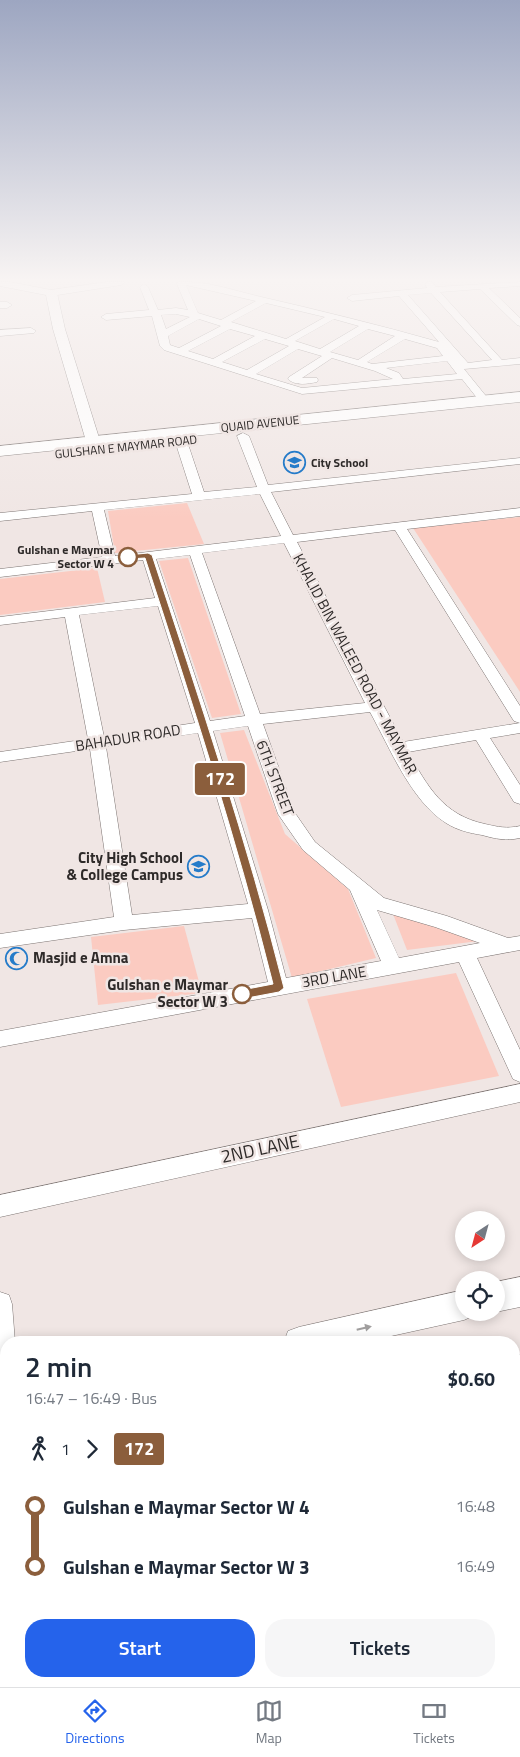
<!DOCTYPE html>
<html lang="en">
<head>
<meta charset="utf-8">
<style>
	:root { --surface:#fff; --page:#f6f6f7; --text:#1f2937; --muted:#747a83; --line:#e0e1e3; --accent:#2563eb }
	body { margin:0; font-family:"Titillium Web",sans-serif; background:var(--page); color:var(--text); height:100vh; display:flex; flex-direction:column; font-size:19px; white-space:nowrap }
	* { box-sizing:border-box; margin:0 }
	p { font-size:16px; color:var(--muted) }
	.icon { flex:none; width:28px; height:28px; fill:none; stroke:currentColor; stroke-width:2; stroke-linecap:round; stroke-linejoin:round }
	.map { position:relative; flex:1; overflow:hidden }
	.side { position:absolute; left:0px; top:1336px; width:520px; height:351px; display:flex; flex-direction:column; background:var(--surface); border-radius:20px 20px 0 0; box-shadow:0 2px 12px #0003 }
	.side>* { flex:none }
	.badge { padding:0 10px; border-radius:4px; font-size:18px; line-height:32px }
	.needle { width:32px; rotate:216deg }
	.fabs { position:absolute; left:455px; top:1211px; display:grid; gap:10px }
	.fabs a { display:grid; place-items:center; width:50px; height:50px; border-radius:50%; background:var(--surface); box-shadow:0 2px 12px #0003; font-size:25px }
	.map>.badge { position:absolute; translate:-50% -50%; box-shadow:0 0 0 2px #fff }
	.legs { display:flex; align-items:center; gap:8px; height:55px; padding:0 25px; font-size:16px }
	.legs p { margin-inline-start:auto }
	.overview { display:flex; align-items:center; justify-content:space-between; height:85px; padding:0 25px }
	h1 { font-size:28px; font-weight:600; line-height:38px }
	.button { display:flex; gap:10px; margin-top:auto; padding:10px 25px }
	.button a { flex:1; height:58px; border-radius:20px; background:var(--accent); color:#fff; font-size:20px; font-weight:600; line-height:58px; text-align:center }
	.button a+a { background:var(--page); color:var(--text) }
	ul { padding:0 25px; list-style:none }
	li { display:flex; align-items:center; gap:18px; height:60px; font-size:19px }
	li i { display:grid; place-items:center; width:8px; height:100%; margin:0 6px; background:currentColor }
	li i::after { content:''; width:12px; height:12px; margin:-6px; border:4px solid; border-radius:50%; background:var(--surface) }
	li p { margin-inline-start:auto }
	li:first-child i { background:linear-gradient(#0000 50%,currentColor 0) }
	li:last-child i { background:linear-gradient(currentColor 50%,#0000 0) }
	.menu { display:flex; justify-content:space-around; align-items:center; height:70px; border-top:1px solid var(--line); background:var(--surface); font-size:14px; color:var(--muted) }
	.menu a { display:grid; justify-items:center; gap:2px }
	.menu .current { color:var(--accent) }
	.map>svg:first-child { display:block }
	.green { fill:#fbcbc1 }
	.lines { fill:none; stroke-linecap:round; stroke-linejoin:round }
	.minor-casing { stroke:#7c7472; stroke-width:1 }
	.tertiary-casing { stroke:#7c7472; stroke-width:1 }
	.secondary-casing { stroke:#7c7472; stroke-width:1 }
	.minor { fill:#fff; fill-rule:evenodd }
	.tertiary { fill:#fff; fill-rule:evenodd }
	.secondary { fill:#fff; fill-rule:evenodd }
	.oneway { fill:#a19f9f }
	.line-1 { fill:#8b5e3c; stroke:#fff }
	.stop-1-dot { fill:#fff; stroke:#8b5e3c; stroke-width:2.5 }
	.labels { text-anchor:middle; stroke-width:5; stroke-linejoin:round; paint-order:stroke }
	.far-street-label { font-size:12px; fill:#2e2a29; stroke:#f0e6e4 }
	.far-poi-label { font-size:12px; font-weight:bold; fill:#2e2a29; stroke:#f0e6e4; text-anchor:start }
	.far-stop-label { font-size:12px; font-weight:bold; fill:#2e2a29; stroke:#f0e6e4; text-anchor:end }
	.street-label { font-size:15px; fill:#2e2a29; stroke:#f0e6e4 }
	.poi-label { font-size:15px; font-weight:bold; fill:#2e2a29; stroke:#f0e6e4; text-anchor:end }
	.stop-label { font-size:15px; font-weight:bold; fill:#2e2a29; stroke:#f0e6e4; text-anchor:end }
	.near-street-label { font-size:18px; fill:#2e2a29; stroke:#f0e6e4 }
</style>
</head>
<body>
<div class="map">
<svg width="520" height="1687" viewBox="0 0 520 1687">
	<rect width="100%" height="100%" fill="#f0e6e4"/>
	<g class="green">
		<path d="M187 503 204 544 115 553 108 511Z"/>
		<path d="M520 517V692L413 528Z"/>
		<path d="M188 558 241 714 212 718 159 561Z"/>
		<path d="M97 568 105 602 0 615V579Z"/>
		<path d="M244 730 285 834 348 889 376 958 292 978 220 733Z"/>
		<path d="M393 914 479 941 407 950Z"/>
		<path d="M184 926 202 993 98 1005 91 937Z"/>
		<path d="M456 973 499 1076 341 1107 307 999Z"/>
	</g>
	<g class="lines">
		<defs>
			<g id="minor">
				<path d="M106 282H125L121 285 51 296 46 293 51 290Z"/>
				<path d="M178 282C204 280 232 290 257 296 318 310 379 325 439 342L399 296 352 301 347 298 352 295 427 288 425 284 427 282H432L436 287 520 282V286L489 288 520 318V326L517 325 480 289 440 292 502 360 520 358V364L464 369 490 401 485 404 481 403 462 379 302 394 164 350 160 346 152 316 106 320 101 317 106 314 149 310 140 287 144 284 148 287 158 310 176 308 188 310 177 284ZM186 285 256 301 221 320 198 313ZM431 293 492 360 468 363 408 295ZM266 303 325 317 286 339 231 322ZM176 314 190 317 166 329 161 315ZM199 319 221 326 179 348 170 345 168 336ZM334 319 359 326 320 349 295 341ZM230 329 255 336 213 359 188 351ZM368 329 395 336 358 360 330 352ZM265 339 289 346 247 370 222 362ZM405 339 437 348 443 356 372 364 367 362ZM298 349 322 356 289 377 288 379C295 386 307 384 317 382L318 380 317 378H302L332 358 375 371 393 379 302 388 256 374ZM447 361 457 374 403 379 399 373 386 368Z"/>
				<path d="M0 302H7L12 305 7 308H0Z"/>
				<path d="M31 328 36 331 34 333 0 336V330Z"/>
				<path d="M243 433 249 436 268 485 520 458V464L271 492 293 535 520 508V516L407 529 520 706V723L514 721 512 718 395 530 297 542 403 742 520 723V733L490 738 520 785V804L514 802 476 740 408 752C428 787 443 815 485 824 498 827 507 829 520 826V838C506 841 496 839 482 835 469 833 457 830 446 823 411 801 390 748 370 712L263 724 295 813 315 842 384 898 447 916 508 938 520 936V950L477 958 520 1050V1082L513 1079 459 962 0 1047V1031L268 982 252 918 124 930 0 948V934L114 917 90 749 0 762V752L88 739 65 617 0 625V617L155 598 143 560 0 577V569L102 557 92 511 0 521V513L192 494 175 441 181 438 187 441 204 492 257 487 237 436ZM260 494 281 536 115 556 104 510ZM284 543 365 703 260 714 202 553ZM190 555 245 716 210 721 156 559ZM158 606 195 723 104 737 79 615ZM248 726 278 814 303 850 350 890 381 961 286 978 268 910 213 731ZM198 733 248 904 132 915 106 747ZM377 910 435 927 480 943 399 958Z"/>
				<path d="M520 1084V1102L0 1217V1195Z"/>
				<path d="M0 1292 9 1295 12 1304 15 1342H6V1405L0 1402Z"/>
				<path d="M520 1596V1626L514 1628V1598Z"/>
				<path d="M232 1681H280L278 1687H230Z"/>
				<path d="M417 1681H447L449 1687H419Z"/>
			</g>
			<g id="tertiary">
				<path d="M0 282H10L51 290 57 293 65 329 100 441 98 444 93 445 86 441 53 329 46 295 0 286Z"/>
				<path d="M520 1277V1307L496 1312V1282Z"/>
				<path d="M464 1290V1312H476L475 1315 464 1320 364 1342H284L288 1331 299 1327Z"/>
				<path d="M520 1355V1387L514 1388V1357Z"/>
				<path d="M6 1394V1426L0 1428V1396Z"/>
				<path d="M6 1480V1514L0 1516V1482Z"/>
			</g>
			<path id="secondary" d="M520 392V402L0 456V446Z"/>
		</defs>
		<use href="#minor" class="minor-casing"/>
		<use href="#tertiary" class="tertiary-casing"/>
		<use href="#secondary" class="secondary-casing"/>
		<use href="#minor" class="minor"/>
		<use href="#tertiary" class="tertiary"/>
		<use href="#secondary" class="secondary"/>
	</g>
	<defs><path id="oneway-solid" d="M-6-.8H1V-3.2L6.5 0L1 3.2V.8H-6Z" transform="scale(1.25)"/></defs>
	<use class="oneway" href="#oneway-solid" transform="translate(364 1328) rotate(-13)"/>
	<linearGradient id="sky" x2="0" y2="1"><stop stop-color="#9da6c1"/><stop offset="0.54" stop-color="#f8f4f3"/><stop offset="1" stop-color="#f8f4f3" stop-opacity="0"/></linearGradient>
	<rect width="520" height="518" fill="url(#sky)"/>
	<path class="line-1" d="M148 553 152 555C199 698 247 841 284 988L279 992 242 999 236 994 242 990 273 984C237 840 191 699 145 558L128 559 125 557 128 555Z"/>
	<defs>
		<symbol id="school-ring" viewBox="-11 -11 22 22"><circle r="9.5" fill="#f0e6e4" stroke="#257bc9" stroke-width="1.5"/><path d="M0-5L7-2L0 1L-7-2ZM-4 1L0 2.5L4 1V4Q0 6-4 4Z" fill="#257bc9"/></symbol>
		<symbol id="university-ring" viewBox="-11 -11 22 22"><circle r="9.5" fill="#f0e6e4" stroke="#257bc9" stroke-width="1.5"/><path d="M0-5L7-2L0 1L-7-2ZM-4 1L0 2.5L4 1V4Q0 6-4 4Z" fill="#257bc9"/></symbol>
		<symbol id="mosque-ring" viewBox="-11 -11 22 22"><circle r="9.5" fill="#f0e6e4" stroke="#257bc9" stroke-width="1.5"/><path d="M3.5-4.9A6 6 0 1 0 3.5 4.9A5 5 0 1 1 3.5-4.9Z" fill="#257bc9"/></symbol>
	</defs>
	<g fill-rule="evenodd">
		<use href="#school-ring" x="282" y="450" width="25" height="25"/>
		<use href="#university-ring" x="186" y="854" width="25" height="25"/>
		<use href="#mosque-ring" x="4" y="946" width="25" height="25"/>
	</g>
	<g class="stop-1-dot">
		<circle cx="128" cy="557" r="9"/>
		<circle cx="242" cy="994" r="9"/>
	</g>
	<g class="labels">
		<g class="far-street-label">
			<text transform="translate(260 424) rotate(-6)" y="4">QUAID AVENUE</text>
			<text transform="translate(126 447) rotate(-6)" y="4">GULSHAN E MAYMAR ROAD</text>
		</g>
		<g class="far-poi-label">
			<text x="311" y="467">City School</text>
		</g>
		<g class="far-stop-label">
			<text x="114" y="554">Gulshan e Maymar<tspan x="114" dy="14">Sector W 4</tspan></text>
		</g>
		<g class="street-label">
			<text transform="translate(355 664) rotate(62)" y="5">KHALID BIN WALEED ROAD - MAYMAR</text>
			<text transform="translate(128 738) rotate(-9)" y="5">BAHADUR ROAD</text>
			<text transform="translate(275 778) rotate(69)" y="5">6TH STREET</text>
			<text transform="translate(334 977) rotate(-10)" y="5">3RD LANE</text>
		</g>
		<g class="poi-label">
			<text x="183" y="863">City High School<tspan x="183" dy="17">&amp; College Campus</tspan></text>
			<text x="33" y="963" text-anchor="start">Masjid e Amna</text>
		</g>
		<g class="stop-label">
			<text x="228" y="990">Gulshan e Maymar<tspan x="228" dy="17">Sector W 3</tspan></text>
		</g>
		<g class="near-street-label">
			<text transform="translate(260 1149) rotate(-12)" y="6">2ND LANE</text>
		</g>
	</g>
</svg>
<div class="fabs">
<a><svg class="needle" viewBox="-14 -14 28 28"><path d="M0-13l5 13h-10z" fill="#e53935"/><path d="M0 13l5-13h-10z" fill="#747a83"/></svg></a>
<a><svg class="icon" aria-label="locate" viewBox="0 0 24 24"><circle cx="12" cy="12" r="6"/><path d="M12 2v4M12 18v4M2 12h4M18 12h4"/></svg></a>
</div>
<b class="badge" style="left:220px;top:779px;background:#8b5e3c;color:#fff">172</b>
<section class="side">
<div class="overview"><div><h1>2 min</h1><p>16:47 – 16:49 · Bus</p></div><b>$0.60</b></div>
<div class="legs"><svg class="icon" aria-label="walk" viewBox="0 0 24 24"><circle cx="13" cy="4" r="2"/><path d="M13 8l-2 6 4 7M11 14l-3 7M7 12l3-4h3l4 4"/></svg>1<svg class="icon" aria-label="forward" viewBox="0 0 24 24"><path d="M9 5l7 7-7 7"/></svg><b class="badge" style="background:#8b5e3c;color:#fff">172</b></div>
<ul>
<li><i style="color:#8b5e3c"></i><b>Gulshan e Maymar Sector W 4</b><p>16:48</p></li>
<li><i style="color:#8b5e3c"></i><b>Gulshan e Maymar Sector W 3</b><p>16:49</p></li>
</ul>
<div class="button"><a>Start</a><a>Tickets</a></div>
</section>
</div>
<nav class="menu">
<a class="current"><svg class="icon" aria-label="directions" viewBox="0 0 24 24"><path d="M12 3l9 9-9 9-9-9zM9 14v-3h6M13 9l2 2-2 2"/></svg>Directions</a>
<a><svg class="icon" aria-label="map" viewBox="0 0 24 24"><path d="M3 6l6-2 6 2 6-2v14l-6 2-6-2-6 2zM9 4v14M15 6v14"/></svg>Map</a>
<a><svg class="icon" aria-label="tickets" viewBox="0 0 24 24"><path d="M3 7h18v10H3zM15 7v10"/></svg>Tickets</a>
</nav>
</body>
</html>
